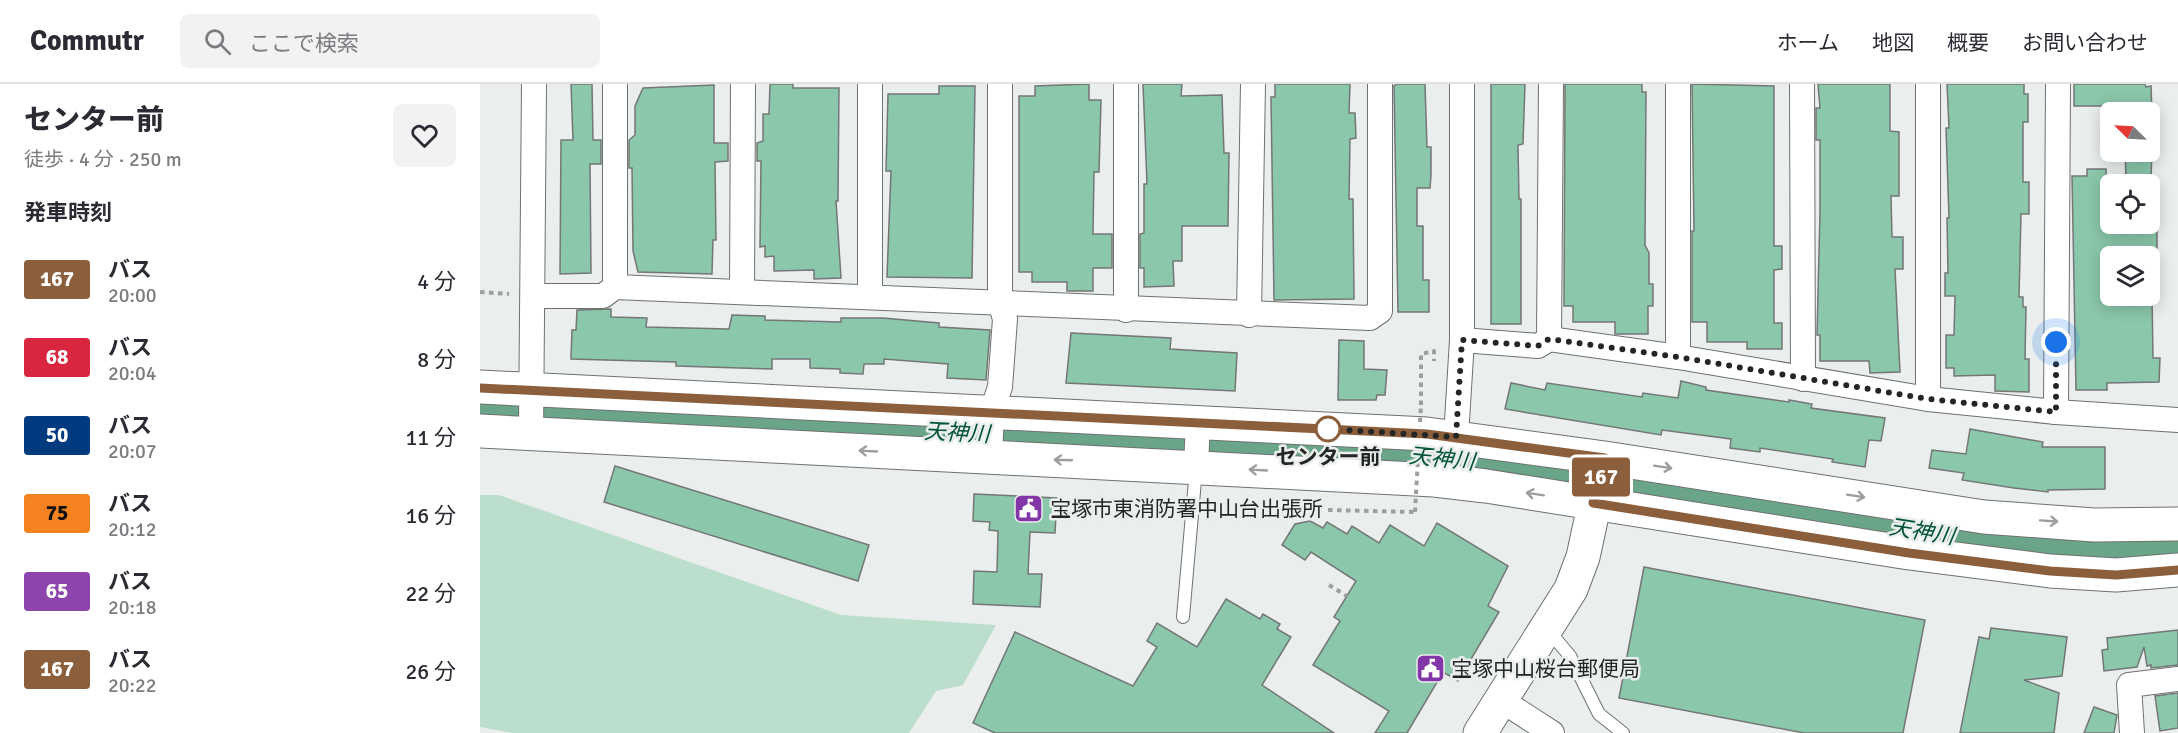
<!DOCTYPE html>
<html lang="ja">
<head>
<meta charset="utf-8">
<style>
	:root { --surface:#fff; --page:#f2f2f3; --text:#2b2b33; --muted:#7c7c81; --line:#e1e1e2 }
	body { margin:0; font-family:Signika,"Noto Sans JP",sans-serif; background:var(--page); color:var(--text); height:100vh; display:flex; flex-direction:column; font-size:22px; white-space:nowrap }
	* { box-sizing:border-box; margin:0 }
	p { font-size:20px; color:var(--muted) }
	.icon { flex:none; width:33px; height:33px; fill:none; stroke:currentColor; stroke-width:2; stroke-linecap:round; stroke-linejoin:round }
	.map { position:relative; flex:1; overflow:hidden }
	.drawer { display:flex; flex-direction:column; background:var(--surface); width:480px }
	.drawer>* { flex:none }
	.badge { padding:0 12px; border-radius:4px; font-size:21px; line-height:39px }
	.needle { width:39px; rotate:294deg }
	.buttons { position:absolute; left:1620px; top:18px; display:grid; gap:12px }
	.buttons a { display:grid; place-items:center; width:60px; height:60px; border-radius:9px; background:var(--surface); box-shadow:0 3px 15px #0003; font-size:30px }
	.you { position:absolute; width:30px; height:30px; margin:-15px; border:4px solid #fff; border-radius:50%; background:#1a73e8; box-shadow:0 0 0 9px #1a73e833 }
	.map>.badge { position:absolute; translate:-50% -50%; box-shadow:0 0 0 3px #fff }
	h2 { padding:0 24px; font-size:22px; line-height:54px }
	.round { display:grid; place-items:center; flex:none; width:63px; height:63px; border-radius:9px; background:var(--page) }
	.head { display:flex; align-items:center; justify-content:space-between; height:102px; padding:0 24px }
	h1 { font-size:28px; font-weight:800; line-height:45px }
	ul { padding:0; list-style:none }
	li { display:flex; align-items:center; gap:18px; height:78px; padding:0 24px }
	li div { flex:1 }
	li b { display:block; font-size:22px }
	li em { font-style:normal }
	li .badge { min-width:66px; font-weight:700; text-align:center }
	header { display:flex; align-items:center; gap:36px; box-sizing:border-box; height:84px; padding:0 30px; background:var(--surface); border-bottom:2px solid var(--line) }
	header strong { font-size:28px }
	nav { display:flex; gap:33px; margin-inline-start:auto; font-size:21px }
	.search { width:420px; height:54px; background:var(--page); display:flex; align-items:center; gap:15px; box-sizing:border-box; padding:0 21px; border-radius:9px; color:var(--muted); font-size:22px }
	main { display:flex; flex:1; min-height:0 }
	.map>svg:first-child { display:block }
	.green { fill:#bcdfcd }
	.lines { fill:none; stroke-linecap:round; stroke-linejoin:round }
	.river { stroke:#6aa589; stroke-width:44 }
	.building { fill:#8bc7aa; stroke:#737775; stroke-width:1.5 }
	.lane-casing { stroke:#6e726f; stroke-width:14 }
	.street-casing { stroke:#6e726f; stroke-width:26 }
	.secondary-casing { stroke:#6e726f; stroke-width:35 }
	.path { stroke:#9c9f9d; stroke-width:4; stroke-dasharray:4.5 4.5; stroke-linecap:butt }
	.lane { stroke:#fff; stroke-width:12 }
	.street { stroke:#fff; stroke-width:24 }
	.secondary { stroke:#fff; stroke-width:33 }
	.path-bridge { stroke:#9c9f9d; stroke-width:4; stroke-dasharray:4.5 4.5; stroke-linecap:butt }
	.oneway { stroke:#9c9d9d }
	.line-casing { stroke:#fff; stroke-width:14 }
	.line { stroke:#8b5e3c; stroke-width:9 }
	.walk { stroke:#242625; stroke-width:6; stroke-dasharray:0 10.8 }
	.stop-dot { fill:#fff; stroke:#8b5e3c; stroke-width:3 }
	.labels { text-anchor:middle; stroke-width:5; stroke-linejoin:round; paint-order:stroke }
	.stop-label { font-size:21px; font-weight:bold; fill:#242625; stroke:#eaeeec }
	.poi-label { font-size:21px; fill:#242625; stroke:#eaeeec; text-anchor:start }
	.water-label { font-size:22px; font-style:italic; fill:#025338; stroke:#eaeeec }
</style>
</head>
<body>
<header>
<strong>Commutr</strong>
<div class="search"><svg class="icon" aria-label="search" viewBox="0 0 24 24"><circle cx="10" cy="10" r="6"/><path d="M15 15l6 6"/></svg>ここで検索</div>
<nav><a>ホーム</a><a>地図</a><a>概要</a><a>お問い合わせ</a></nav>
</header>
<main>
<section class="drawer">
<div class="head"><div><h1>センター前</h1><p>徒歩 · 4 分 · 250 m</p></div><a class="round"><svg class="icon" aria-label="heart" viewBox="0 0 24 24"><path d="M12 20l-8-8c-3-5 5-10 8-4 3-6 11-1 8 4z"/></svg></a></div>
<h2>発車時刻</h2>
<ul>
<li><span class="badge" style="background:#8b5e3c;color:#fff">167</span><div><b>バス</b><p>20:00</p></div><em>4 分</em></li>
<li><span class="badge" style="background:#d7263d;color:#fff">68</span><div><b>バス</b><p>20:04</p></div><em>8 分</em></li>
<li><span class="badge" style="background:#003b80;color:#fff">50</span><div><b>バス</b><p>20:07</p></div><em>11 分</em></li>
<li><span class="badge" style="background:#f58220;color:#111">75</span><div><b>バス</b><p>20:12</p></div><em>16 分</em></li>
<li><span class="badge" style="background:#8e44ad;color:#fff">65</span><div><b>バス</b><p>20:18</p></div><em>22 分</em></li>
<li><span class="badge" style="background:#8b5e3c;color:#fff">167</span><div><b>バス</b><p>20:22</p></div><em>26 分</em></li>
</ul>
</section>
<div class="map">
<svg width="1698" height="649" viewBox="0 0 1698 649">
	<rect width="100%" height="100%" fill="#eaeeec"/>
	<path class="green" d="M0 411H19L361 531 516 541 483 601 456 607 429 649H33L0 643Z"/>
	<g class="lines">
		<g class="river">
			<path d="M0 326H30"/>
			<path d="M76 329 955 370 1483 454 1561 461 1698 463"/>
		</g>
	</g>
	<g class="building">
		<path d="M91 0H112L113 56H121V80H110L111 189 80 190 81 56H93Z"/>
		<path d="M290 0H313V4H359L358 117H356L361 194 334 195V186L294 187V172L285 173V162L280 163 281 77H277V59L283 57V30H289Z"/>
		<path d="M609 0V16H621L619 88H614L613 150H632V184H613V207H587V198H552V188H539V12H555V2Z"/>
		<path d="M663 0H702L701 12 742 11 744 69H749L748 142H702V177H693L694 202 664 203V184H660V150L664 149V100H667Z"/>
		<path d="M795 0H870L869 29H875L876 54 870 55 869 115H873L874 215 794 216 791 13H795Z"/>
		<path d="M917 0H945L947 63H951V91L950 104H937V142H943V196H949V228H918L914 2Z"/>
		<path d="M1011 0H1045L1043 60 1038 61 1039 115H1041V240H1011Z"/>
		<path d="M1085 0H1162V8H1166L1165 161 1169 169V200H1173V222H1168V250H1135V238H1093V222H1084Z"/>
		<path d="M1212 0 1294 2V162H1302V185L1294 186V239H1302V265H1267V258H1227V238H1212V147H1214Z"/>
		<path d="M1338 0H1410V47L1419 48V112H1411L1412 153H1423V185H1415L1420 288 1390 289 1389 277H1340V251H1337L1340 127V56H1336V24H1340Z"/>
		<path d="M1467 0H1544V10H1548V38H1543V98H1549V130H1541L1539 213H1543V223H1546L1545 275H1549V308L1515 307V291L1474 292V284H1466V251H1474L1475 212H1465V189H1468L1467 134H1469L1466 44H1469Z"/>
		<path d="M1594 0H1665L1666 3 1671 2 1672 28H1646V22H1594Z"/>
		<path d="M234 1V59H248V77L235 78 236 156H233L232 190 158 188 153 167 152 84H149V56L155 51V22L163 4Z"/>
		<path d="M459 2H495L492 194 407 193 411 87H406L408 10H459Z"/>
		<path d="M1645 68H1672L1671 94 1646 95Z"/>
		<path d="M1607 85H1626L1627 137H1630V140H1677V172H1624L1625 212H1672L1673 274H1680L1679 298 1627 299V306H1596L1592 92H1607Z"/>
		<path d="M131 225V233L167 234 166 243 249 245 252 231 285 232V236L361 238V234H403L459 239V243L510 246 506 296 467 294 468 280 404 275V280H384L383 290 360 289V285L330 284V275H292V285L196 282V278L91 275 92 246H96L97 226Z"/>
		<path d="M591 249 691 254 690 265 757 269 755 307 586 299Z"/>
		<path d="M859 256 884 257V285L907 286 905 311H897L896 316H858Z"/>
		<path d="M1201 297 1226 303V306L1309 318V316L1332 320 1331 324 1405 334 1401 357 1389 356 1385 383 1352 378 1353 375 1280 364V368L1250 364 1251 355 1182 346 1181 351 1025 325 1031 299 1065 306 1067 299 1162 313 1163 309 1198 314Z"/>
		<path d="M1490 345 1563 358 1562 363H1625V405L1568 406V408L1534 404 1482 396 1484 389 1449 384 1452 366 1486 370Z"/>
		<path d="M135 382 389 461 378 497 124 418Z"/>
		<path d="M494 410 577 414 575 449 550 448 548 490H562L560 523 493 520 494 487 517 488 518 447 509 446 510 438 493 437Z"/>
		<path d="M830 437 843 444 847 438 867 450 872 442 899 459 910 441 944 462 957 439 1028 482 1008 522 1019 528 978 597 963 588 927 649H895L909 627 833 581 860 537 854 533 876 497 831 468 825 476 802 461 815 440Z"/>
		<path d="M1164 483 1445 536 1423 649H1324L1139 614Z"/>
		<path d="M746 515 780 535 783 530 800 540 797 545 811 553 782 601 854 649H515L493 639 535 548 653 602 677 563 667 557 677 539 717 563Z"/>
		<path d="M1511 544 1587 553 1582 592 1544 596 1579 609 1574 649H1480L1499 553 1509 555Z"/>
		<path d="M1698 546V581L1671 584V581L1667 582 1664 563 1657 583 1624 587 1622 566 1628 565 1627 554Z"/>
		<path d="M1698 609V644L1680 647 1675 612Z"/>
		<path d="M1614 623 1637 631 1634 649H1604Z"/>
	</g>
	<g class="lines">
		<defs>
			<g id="lane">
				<path d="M703 533 716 385"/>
				<path d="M1068 546 1090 572 1119 630 1143 649"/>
			</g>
			<g id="street">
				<path d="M1198 0V273"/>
				<path d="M1322 0 1323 295"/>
				<path d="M135 203V0"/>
				<path d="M262 207 263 0"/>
				<path d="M53 212H123L135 203 890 234 900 227V0"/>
				<path d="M390 213V0"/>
				<path d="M646 226V0"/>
				<path d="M769 231 773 0"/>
				<path d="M1069 255 1071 0"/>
				<path d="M982 256 1058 262 1069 255 1198 273 1448 315 1576 328 1698 336"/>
				<path d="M1448 315V0"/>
				<path d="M1576 328 1578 0"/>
				<path d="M51 349 54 0"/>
				<path d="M976 353 982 256V0"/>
				<path d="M510 374 512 327 520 303 525 235 520 218V0"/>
				<path d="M716 382 718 338"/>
				<path d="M1429 469 1439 422"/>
				<path d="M1021 616 1072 649"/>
				<path d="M1652 649 1649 601 1698 595"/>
			</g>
			<g id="secondary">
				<path d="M0 303 947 350 1125 374 1504 433 1614 441 1698 440"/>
				<path d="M0 347 954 396 1006 402 1429 469 1570 487 1636 491 1698 486"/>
				<path d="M1000 649 1091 505 1103 473 1119 399"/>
			</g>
		</defs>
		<use href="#lane" class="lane-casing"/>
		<use href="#street" class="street-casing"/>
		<use href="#secondary" class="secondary-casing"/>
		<g class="path">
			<path d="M0 208 29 210"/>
			<path d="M941 321V270L954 267V277"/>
			<path d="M848 426 935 428"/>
			<path d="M849 501 867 512"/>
		</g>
		<use href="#lane" class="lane"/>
		<use href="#street" class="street"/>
		<use href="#secondary" class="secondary"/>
		<path class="path-bridge" d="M935 428 941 321"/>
	</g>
	<defs><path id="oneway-shaft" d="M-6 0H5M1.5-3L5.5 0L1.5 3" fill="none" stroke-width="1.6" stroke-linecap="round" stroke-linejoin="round" transform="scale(1.5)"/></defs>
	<g class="oneway">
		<use href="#oneway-shaft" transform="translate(388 367) rotate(-177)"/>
		<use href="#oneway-shaft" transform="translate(583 376) rotate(-178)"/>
		<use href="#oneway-shaft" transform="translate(1183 383) rotate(9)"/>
		<use href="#oneway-shaft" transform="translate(778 386) rotate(-177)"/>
		<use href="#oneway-shaft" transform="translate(1055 410) rotate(-171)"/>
		<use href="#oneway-shaft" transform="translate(1376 412) rotate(9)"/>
		<use href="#oneway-shaft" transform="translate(1569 437) rotate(4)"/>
	</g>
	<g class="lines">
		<defs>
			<path id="line" d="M0 304 947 350 1125 374 1113 419 1429 469 1570 487 1636 491 1698 486"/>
		</defs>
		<use href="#line" class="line-casing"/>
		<use href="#line" class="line"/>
		<path class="walk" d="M848 345 976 353 982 256 1058 262 1069 255 1198 273 1448 315 1576 328V258"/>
	</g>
	<defs>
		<symbol id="civic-square" viewBox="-11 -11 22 22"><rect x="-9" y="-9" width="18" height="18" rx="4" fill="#8336a7" stroke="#eaeeec"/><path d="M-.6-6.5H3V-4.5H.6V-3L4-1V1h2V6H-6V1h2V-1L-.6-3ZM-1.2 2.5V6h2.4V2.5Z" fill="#fff"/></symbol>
	</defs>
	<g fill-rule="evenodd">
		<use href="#civic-square" x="532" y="408" width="33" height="33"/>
		<use href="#civic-square" x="934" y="568" width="33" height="33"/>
	</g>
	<circle class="stop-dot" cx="848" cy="345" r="12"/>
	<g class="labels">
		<g class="stop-label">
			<text x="848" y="380">センター前</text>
		</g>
		<g class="poi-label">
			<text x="570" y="432">宝塚市東消防署中山台出張所</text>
			<text x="971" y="592">宝塚中山桜台郵便局</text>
		</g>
		<g class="water-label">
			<text transform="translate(477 348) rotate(3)" y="8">天神川</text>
			<text transform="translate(962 374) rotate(6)" y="8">天神川</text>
			<text transform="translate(1442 447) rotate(9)" y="8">天神川</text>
		</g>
	</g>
</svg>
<div class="buttons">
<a><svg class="needle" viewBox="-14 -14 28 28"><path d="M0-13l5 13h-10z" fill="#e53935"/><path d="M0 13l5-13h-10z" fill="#7c7c81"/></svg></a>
<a><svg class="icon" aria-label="locate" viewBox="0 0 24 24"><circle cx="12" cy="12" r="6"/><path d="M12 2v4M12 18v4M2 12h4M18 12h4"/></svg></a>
<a><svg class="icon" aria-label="layers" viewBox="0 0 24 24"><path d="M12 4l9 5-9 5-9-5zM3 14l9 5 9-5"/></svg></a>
</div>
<div class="you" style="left:1576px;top:258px"></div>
<b class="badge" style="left:1121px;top:393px;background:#8b5e3c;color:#fff">167</b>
</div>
</main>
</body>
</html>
